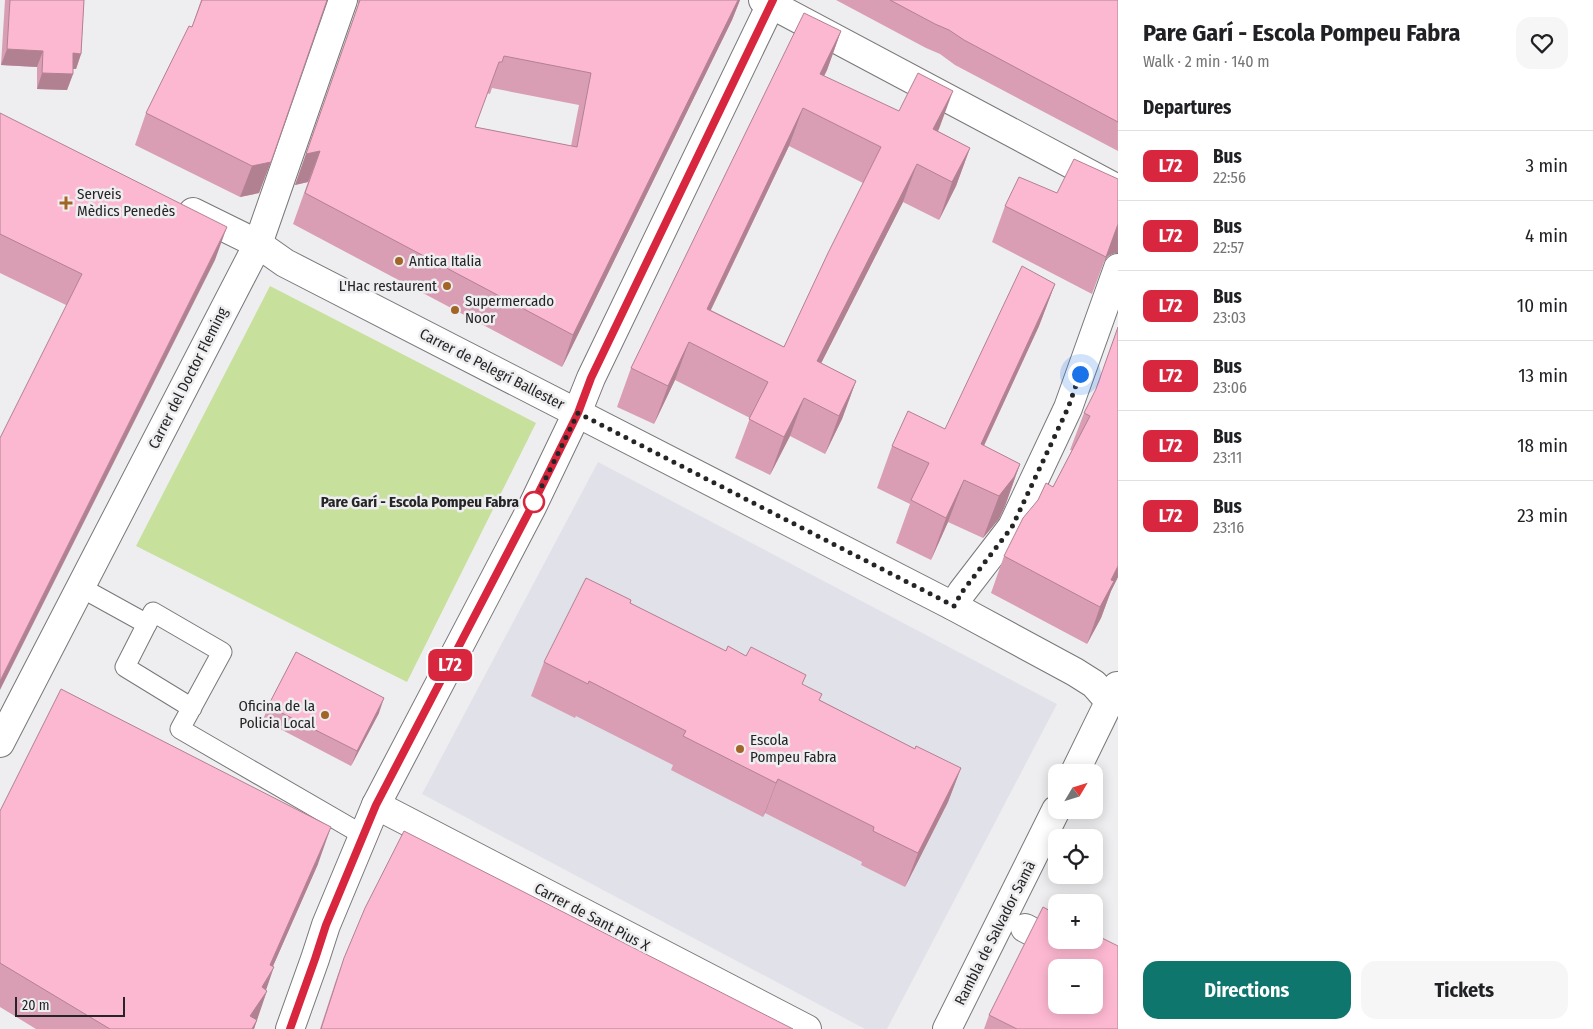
<!DOCTYPE html>
<html lang="en">
<head>
<meta charset="utf-8">
<style>
	:root { --surface:#fff; --page:#f6f6f6; --text:#202124; --muted:#757577; --line:#e0e0e0; --accent:#0f766e }
	body { margin:0; font-family:"Fira Sans Condensed",sans-serif; background:var(--page); color:var(--text); height:100vh; display:flex; flex-direction:column; font-size:19px; white-space:nowrap }
	* { box-sizing:border-box; margin:0 }
	p { font-size:16px; color:var(--muted) }
	.icon { flex:none; width:28px; height:28px; fill:none; stroke:currentColor; stroke-width:2; stroke-linecap:round; stroke-linejoin:round }
	.map { position:relative; flex:1; overflow:hidden }
	.sheet { display:flex; flex-direction:column; background:var(--surface); width:475px }
	.sheet>* { flex:none }
	.badge { padding:0 10px; border-radius:8px; font-size:18px; line-height:32px }
	.needle { width:32px; rotate:52deg }
	.fabs { position:absolute; left:1048px; top:764px; display:grid; gap:10px }
	.fabs a { display:grid; place-items:center; width:55px; height:55px; border-radius:10px; background:var(--surface); box-shadow:0 2px 12px #0003; font-size:25px }
	.scale { position:absolute; left:15px; bottom:12px; width:110px; box-sizing:border-box; padding-left:5px; border:2px solid #252526; border-top:0; font-size:14px; line-height:18px; white-space:nowrap; color:#252526; -webkit-text-stroke:4px #eeeef0; paint-order:stroke }
	.you { position:absolute; width:25px; height:25px; margin:-12px; border:4px solid #fff; border-radius:50%; background:#1a73e8; box-shadow:0 0 0 8px #1a73e833 }
	.map>.badge { position:absolute; translate:-50% -50%; box-shadow:0 0 0 2px #fff }
	h2 { padding:0 25px; font-size:19px; line-height:45px }
	.round { display:grid; place-items:center; flex:none; width:52px; height:52px; border-radius:15px; background:var(--page) }
	.head { display:flex; align-items:center; justify-content:space-between; height:85px; padding:0 25px }
	h1 { font-size:24px; font-weight:700; line-height:38px }
	.cta { display:flex; gap:10px; margin-top:auto; padding:10px 25px }
	.cta a { flex:1; height:58px; border-radius:15px; background:var(--accent); color:#fff; font-size:20px; font-weight:700; line-height:58px; text-align:center }
	.cta a+a { background:var(--page); color:var(--text) }
	ul { padding:0; list-style:none }
	li { display:flex; align-items:center; gap:15px; height:70px; padding:0 25px; border-top:1px solid var(--line) }
	li div { flex:1 }
	li b { display:block; font-size:19px }
	li em { font-style:normal }
	li .badge { min-width:55px; font-weight:700; text-align:center }
	main { display:flex; flex:1; min-height:0 }
	.map>svg:first-child { display:block }
	.built { fill:#e1e1ea }
	.green { fill:#c7e19c }
	.lines { fill:none; stroke-linecap:round; stroke-linejoin:round }
	.service-casing { stroke:#787779; stroke-width:21 }
	.pedestrian-casing { stroke:#787779; stroke-width:30 }
	.minor-casing { stroke:#787779; stroke-width:30 }
	.service { stroke:#fff; stroke-width:19 }
	.pedestrian { stroke:#fff; stroke-width:28 }
	.minor { stroke:#fff; stroke-width:28 }
	.wall { fill:#da9eb4; fill-rule:evenodd }
	.shaded-wall { fill:#b18192 }
	.building { fill:#fdb8d1; stroke:#b18192; fill-rule:evenodd }
	.line-casing { stroke:#fff; stroke-width:11 }
	.line { stroke:#d7263d; stroke-width:8 }
	.walk { stroke:#252526; stroke-width:5; stroke-dasharray:0 9 }
	.poi-dot { fill:#a16527; stroke:#eeeef0; stroke-width:2 }
	.stop-dot { fill:#fff; stroke:#d7263d; stroke-width:2.5 }
	.labels { text-anchor:middle; stroke-width:5; stroke-linejoin:round; paint-order:stroke }
	.poi-label { font-size:15px; fill:#252526; stroke:#eeeef0; text-anchor:start }
	.street-label { font-size:15px; fill:#252526; stroke:#eeeef0 }
	.stop-label { font-size:15px; font-weight:bold; fill:#252526; stroke:#eeeef0; text-anchor:end }
</style>
</head>
<body>
<main>
<div class="map">
<svg width="1118" height="1029" viewBox="0 0 1118 1029">
	<rect width="100%" height="100%" fill="#eeeef0"/>
	<path class="built" d="M598 462 1057 704 887 1029H865L422 794Z"/>
	<path class="green" d="M270 286 536 423 407 682 136 546Z"/>
	<g class="lines">
		<defs>
			<g id="service">
				<path d="M80 587 147 624"/>
				<path d="M192 708 125 667 153 612 222 652 180 729 363 835"/>
			</g>
			<g id="pedestrian">
				<path d="M953 606 962 592 1012 527 1068 408 1118 268"/>
				<path d="M1025 928 1118 977"/>
			</g>
			<g id="minor">
				<path d="M763 0 1118 189"/>
				<path d="M193 212 258 244 285 263 953 606 1075 672 1094 684 1109 701"/>
				<path d="M0 743 258 244 343 0"/>
				<path d="M1075 772 1117 686"/>
				<path d="M376 805 807 1029"/>
				<path d="M290 1029 315 959 326 925 376 805 532 507 577 413 591 378 773 0"/>
				<path d="M947 1029 1056 810"/>
			</g>
		</defs>
		<use href="#service" class="service-casing"/>
		<use href="#pedestrian" class="pedestrian-casing"/>
		<use href="#minor" class="minor-casing"/>
		<use href="#service" class="service"/>
		<use href="#pedestrian" class="pedestrian"/>
		<use href="#minor" class="minor"/>
	</g>
	<g class="wall">
		<path d="M5 0H84L81 54 76 69H73V74L67 90 37 89V67L1 65Z"/>
		<path d="M201 0H327L259 193 240 197 135 145 146 113 192 27Z"/>
		<path d="M358 0H740L732 20 562 367 293 224 308 182 295 185 358 5ZM492 88 579 105 571 146 475 127 487 93 490 94Z"/>
		<path d="M836 0H1118V151L955 65 940 54 926 48Z"/>
		<path d="M841 31 827 70 824 76 938 131 970 148 956 186 939 220 903 202 821 363 856 381 842 419 825 454 790 436 770 475 735 458 750 418 675 380 654 424 617 407 631 368ZM789 146 863 183 784 347 711 310Z"/>
		<path d="M0 113 215 260 66 305 0 273Z"/>
		<path d="M1118 179V253H1115L1108 256 1104 262 1092 294 992 242 1005 206Z"/>
		<path d="M1055 284 1039 326 984 446 1020 464 1005 506 999 519 983 538 948 522 931 560 896 543 910 504 877 488 892 446 945 429Z"/>
		<path d="M1118 327V577L1111 591 1101 618 1087 644 991 593 1004 556 1053 487 1072 450H1070L1084 413 1095 392Z"/>
		<path d="M630 603 726 651 803 685 820 700 915 749 961 768 948 802 905 887 861 865 862 862 765 813 763 817 671 770 673 765 576 716 575 718 531 696 544 662Z"/>
		<path d="M268 706 379 713 351 766 263 720Z"/>
		<path d="M0 811 318 864 273 966 254 1029H36L0 1007Z"/>
		<path d="M344 958 793 1029H320L336 980Z"/>
		<path d="M989 1015 1118 1029H984Z"/>
	</g>
	<g class="shaded-wall">
		<path d="M738 0H740L732 20 562 367 573 335Z"/>
		<path d="M841 31 827 70 807 110 820 74Z"/>
		<path d="M7 49 43 51 37 67 1 65Z"/>
		<path d="M73 53 81 54 76 69H67Z"/>
		<path d="M42 73 73 74 67 90 37 89Z"/>
		<path d="M953 91 939 129 920 167 933 129Z"/>
		<path d="M803 108 789 146 693 347 707 309Z"/>
		<path d="M970 148 956 186 939 220 952 182Z"/>
		<path d="M320 151 308 182 295 185 306 154Z"/>
		<path d="M271 162 259 193 240 197 252 166Z"/>
		<path d="M917 164 903 202 803 399 817 361Z"/>
		<path d="M1118 224V253H1115L1108 256 1104 262Z"/>
		<path d="M227 227 215 260 0 690V681Z"/>
		<path d="M1055 284 1039 326 967 482 981 444Z"/>
		<path d="M689 342 675 380 654 424 668 386Z"/>
		<path d="M856 381 842 419 825 454 839 416Z"/>
		<path d="M804 398 790 436 770 475 784 437Z"/>
		<path d="M1020 464 1005 506 999 519 983 538 999 496Z"/>
		<path d="M964 480 948 522 931 560 946 518Z"/>
		<path d="M1118 566V577L1111 591 1101 618 1087 644 1100 607 1111 580Z"/>
		<path d="M384 698 379 713 351 766 357 751Z"/>
		<path d="M961 768 948 802 905 887 918 853Z"/>
		<path d="M778 779 765 813 763 817 776 783Z"/>
		<path d="M331 827 318 864 266 982 274 967 264 996 267 991 254 1029H246L270 965Z"/>
	</g>
	<g class="building">
		<path d="M10 0H84L81 54 73 53V74L42 73 43 51 7 49Z"/>
		<path d="M202 0H327L271 162 252 166 146 113 189 26 192 27Z"/>
		<path d="M360 0H738L573 335 305 193 320 151 306 154ZM504 56 591 73 577 147 475 127 499 62H502Z"/>
		<path d="M890 0H1118V122L964 40 949 30 935 24Z"/>
		<path d="M804 13 841 31 820 74 899 111 918 73 953 91 933 129 970 148 952 182 917 164 817 361 856 381 839 416 804 398 784 437 749 419 768 382 689 342 668 386 631 368ZM803 108 881 147 828 253 784 347 707 309Z"/>
		<path d="M0 113 227 227 0 681V438L82 274 0 234Z"/>
		<path d="M1074 159 1118 179V224L1106 257 1005 206 1019 177 1057 193Z"/>
		<path d="M1022 266 1055 284 981 444 1020 464 1014 477 999 496 964 480 946 518 911 500 929 463 892 446 908 411 945 429Z"/>
		<path d="M1118 327V566L1111 580 1114 581 1100 607 1004 556 1023 518 1038 500 1046 483 1053 487 1090 416 1084 413 1096 389Z"/>
		<path d="M586 578 631 600 630 603 726 651 728 646 746 656 751 647 806 675 802 684 822 694 819 700 915 749 916 746 961 768 918 853 873 831 874 827 778 779 776 783 683 736 686 731 589 681 588 684 544 662Z"/>
		<path d="M296 652 384 698 357 751 268 706Z"/>
		<path d="M61 689 331 827 270 965 274 967 262 987 267 991 250 1016 257 1020 252 1029H110L0 963V811Z"/>
		<path d="M404 831 793 1029H321L344 958 365 908Z"/>
		<path d="M1043 907 1056 914V940H1094V934L1118 946V1029H1017L989 1015ZM1056 968H1094V1005H1056Z"/>
	</g>
	<g class="lines">
		<defs>
			<path id="line" d="M290 1029 315 959 326 925 376 805 532 506 578 413 591 378 773 0"/>
		</defs>
		<use href="#line" class="line-casing"/>
		<use href="#line" class="line"/>
		<path class="walk" d="M534 502 532 506 578 413 954 606 962 592 1012 527 1068 408 1080 374"/>
	</g>
	<g class="poi-dot">
		<path d="M63.5 195.5h5v5h5v5h-5v5h-5v-5h-5v-5h5z"/>
		<circle cx="399" cy="261" r="5"/>
		<circle cx="447" cy="286" r="5"/>
		<circle cx="455" cy="310" r="5"/>
		<circle cx="325" cy="715" r="5"/>
		<circle cx="740" cy="749" r="5"/>
	</g>
	<circle class="stop-dot" cx="534" cy="502" r="10"/>
	<g class="labels">
		<g class="poi-label">
			<text x="77" y="199">Serveis<tspan x="77" dy="17">Mèdics Penedès</tspan></text>
			<text x="409" y="266">Antica Italia</text>
			<text x="437" y="291" text-anchor="end">L'Hac restaurent</text>
			<text x="465" y="306">Supermercado<tspan x="465" dy="17">Noor</tspan></text>
			<text x="315" y="711" text-anchor="end">Oficina de la<tspan x="315" dy="17">Policia Local</tspan></text>
			<text x="750" y="745">Escola<tspan x="750" dy="17">Pompeu Fabra</tspan></text>
		</g>
		<g class="street-label">
			<text transform="translate(492 369) rotate(27)" y="5">Carrer de Pelegrí Ballester</text>
			<text transform="translate(188 378) rotate(-63)" y="5">Carrer del Doctor Fleming</text>
			<text transform="translate(592 917) rotate(28)" y="5">Carrer de Sant Pius X</text>
			<text transform="translate(995 933) rotate(-63)" y="5">Rambla de Salvador Samà</text>
		</g>
		<g class="stop-label">
			<text x="519" y="507">Pare Garí - Escola Pompeu Fabra</text>
		</g>
	</g>
</svg>
<div class="fabs">
<a><svg class="needle" viewBox="-14 -14 28 28"><path d="M0-13l5 13h-10z" fill="#e53935"/><path d="M0 13l5-13h-10z" fill="#757577"/></svg></a>
<a><svg class="icon" aria-label="locate" viewBox="0 0 24 24"><circle cx="12" cy="12" r="6"/><path d="M12 2v4M12 18v4M2 12h4M18 12h4"/></svg></a>
<a>+</a>
<a>−</a>
</div>
<div class="scale">20 m</div>
<div class="you" style="left:1080px;top:374px"></div>
<b class="badge" style="left:450px;top:665px;background:#d7263d;color:#fff">L72</b>
</div>
<section class="sheet">
<div class="head"><div><h1>Pare Garí - Escola Pompeu Fabra</h1><p>Walk · 2 min · 140 m</p></div><a class="round"><svg class="icon" aria-label="heart" viewBox="0 0 24 24"><path d="M12 20l-8-8c-3-5 5-10 8-4 3-6 11-1 8 4z"/></svg></a></div>
<h2>Departures</h2>
<ul>
<li><span class="badge" style="background:#d7263d;color:#fff">L72</span><div><b>Bus</b><p>22:56</p></div><em>3 min</em></li>
<li><span class="badge" style="background:#d7263d;color:#fff">L72</span><div><b>Bus</b><p>22:57</p></div><em>4 min</em></li>
<li><span class="badge" style="background:#d7263d;color:#fff">L72</span><div><b>Bus</b><p>23:03</p></div><em>10 min</em></li>
<li><span class="badge" style="background:#d7263d;color:#fff">L72</span><div><b>Bus</b><p>23:06</p></div><em>13 min</em></li>
<li><span class="badge" style="background:#d7263d;color:#fff">L72</span><div><b>Bus</b><p>23:11</p></div><em>18 min</em></li>
<li><span class="badge" style="background:#d7263d;color:#fff">L72</span><div><b>Bus</b><p>23:16</p></div><em>23 min</em></li>
</ul>
<div class="cta"><a>Directions</a><a>Tickets</a></div>
</section>
</main>
</body>
</html>
